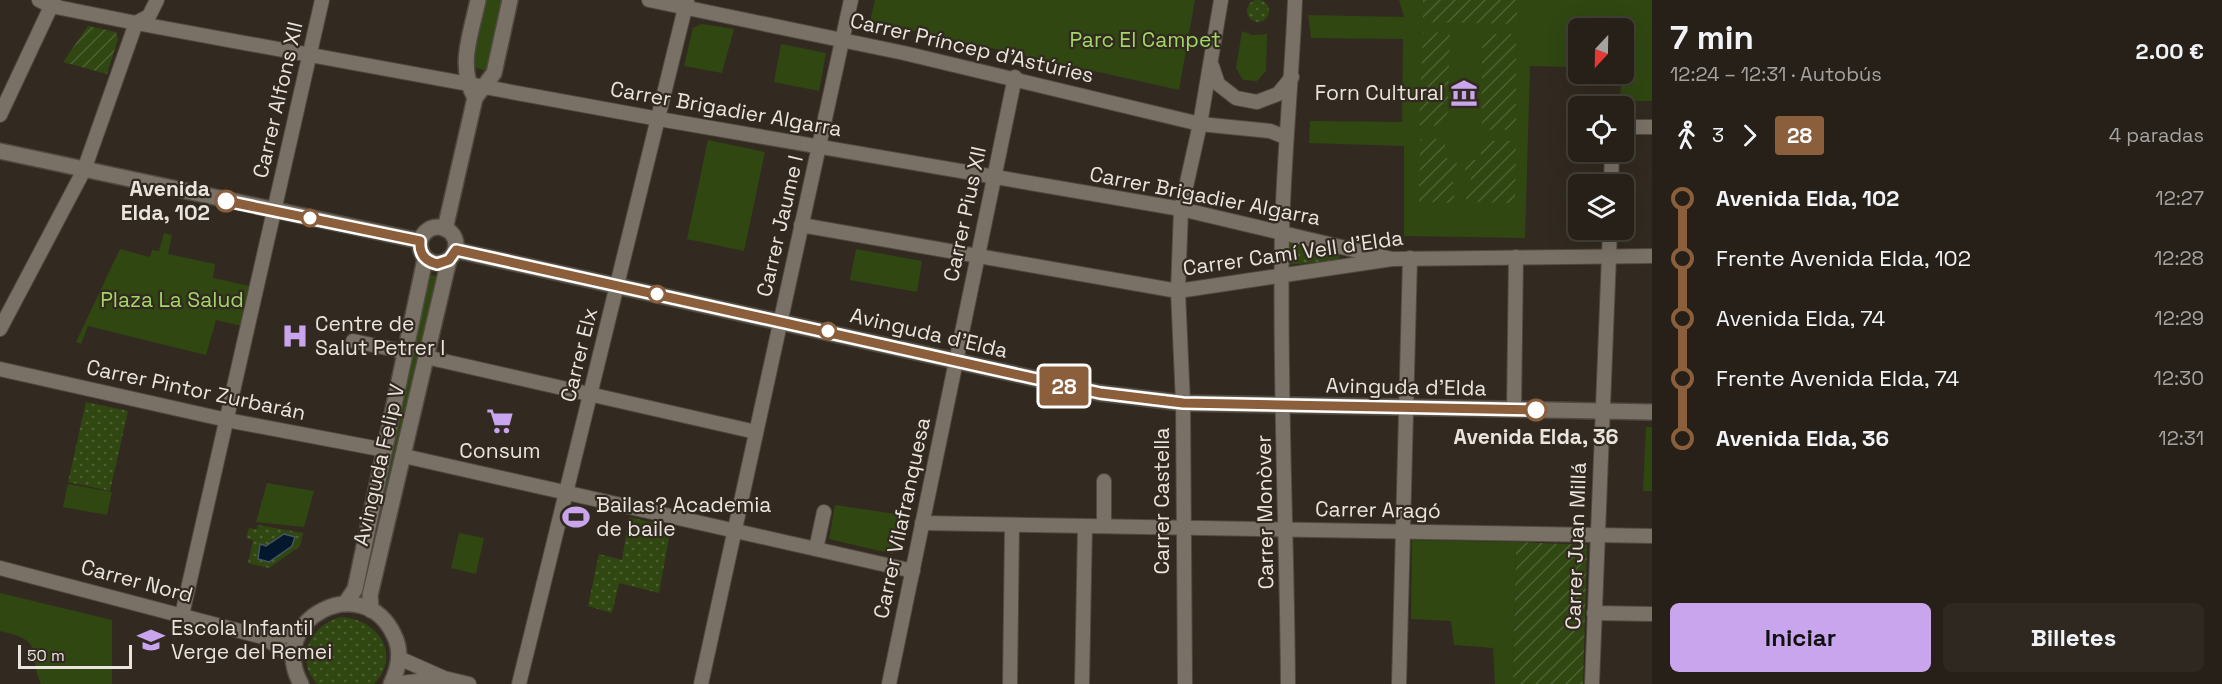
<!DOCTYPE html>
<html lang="es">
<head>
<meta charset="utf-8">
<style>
	:root { --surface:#262018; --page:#2e2821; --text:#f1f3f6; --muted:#a4a3a2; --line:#423e37; --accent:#c9a5ee }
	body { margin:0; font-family:"Space Grotesk",sans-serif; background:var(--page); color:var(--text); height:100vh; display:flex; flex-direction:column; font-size:22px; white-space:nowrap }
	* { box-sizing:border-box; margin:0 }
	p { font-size:20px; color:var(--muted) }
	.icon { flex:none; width:33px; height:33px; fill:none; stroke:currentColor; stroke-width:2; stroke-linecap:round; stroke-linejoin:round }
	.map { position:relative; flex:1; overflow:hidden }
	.drawer { display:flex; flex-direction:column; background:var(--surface); width:570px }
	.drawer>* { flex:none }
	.badge { padding:0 12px; border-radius:4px; font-size:21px; line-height:39px }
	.needle { width:39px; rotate:202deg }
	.tools { position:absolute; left:1568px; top:18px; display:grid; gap:12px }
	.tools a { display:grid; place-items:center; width:66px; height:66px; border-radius:9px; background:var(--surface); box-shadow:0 6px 24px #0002,0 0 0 2px var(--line); font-size:30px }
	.scale { position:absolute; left:18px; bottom:15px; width:114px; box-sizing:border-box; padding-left:6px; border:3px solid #eae4de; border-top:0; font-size:16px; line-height:21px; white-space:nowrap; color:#eae4de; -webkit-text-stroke:4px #322a20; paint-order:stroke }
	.map>.badge { position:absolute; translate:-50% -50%; box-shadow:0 0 0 3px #fff }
	.legs { display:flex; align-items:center; gap:9px; height:66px; padding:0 18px; font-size:20px }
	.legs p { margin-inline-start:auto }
	.overview { display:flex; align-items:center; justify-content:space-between; height:102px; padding:0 18px }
	h1 { font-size:33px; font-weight:700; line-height:45px }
	.action { display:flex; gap:12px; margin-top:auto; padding:12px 18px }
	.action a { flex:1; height:69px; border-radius:9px; background:var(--accent); color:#111; font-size:24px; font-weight:700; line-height:69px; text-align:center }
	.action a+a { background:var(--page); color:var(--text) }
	ul { padding:0 18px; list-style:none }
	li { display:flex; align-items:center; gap:21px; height:60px; font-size:22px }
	li i { display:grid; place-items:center; width:9px; height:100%; margin:0 8px; background:currentColor }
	li i::after { content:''; width:15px; height:15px; margin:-8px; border:4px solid; border-radius:50%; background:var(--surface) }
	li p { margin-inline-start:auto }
	li:first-child i { background:linear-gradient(#0000 50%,currentColor 0) }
	li:last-child i { background:linear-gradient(currentColor 50%,#0000 0) }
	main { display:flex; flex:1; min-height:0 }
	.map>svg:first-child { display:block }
	.grass { fill:url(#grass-dots) }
	.park { fill:#304712 }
	.garden { fill:url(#garden-furrows) }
	.water { fill:#04182d; stroke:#495562; stroke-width:1.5 }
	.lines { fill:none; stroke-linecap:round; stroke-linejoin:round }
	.minor-casing { stroke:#4f4940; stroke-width:16 }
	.tertiary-casing { stroke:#4f4940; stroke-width:18 }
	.minor { stroke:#7a7166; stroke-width:14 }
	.tertiary { stroke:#7a7166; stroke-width:15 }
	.line-1-casing { stroke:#fff; stroke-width:14 }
	.line-1 { stroke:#8b5e3c; stroke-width:9 }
	.stop-1-dot { fill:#fff; stroke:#8b5e3c; stroke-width:3 }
	.labels { text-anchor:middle; stroke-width:4.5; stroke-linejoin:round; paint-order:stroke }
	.park-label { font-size:21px; fill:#a2d764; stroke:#322a20 }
	.street-label { font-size:21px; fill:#eae4de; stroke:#322a20 }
	.poi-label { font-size:21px; fill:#eae4de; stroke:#322a20; text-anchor:start }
	.stop-label { font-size:21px; font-weight:bold; fill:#eae4de; stroke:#322a20; text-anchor:end }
</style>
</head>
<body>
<main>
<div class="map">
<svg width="1652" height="684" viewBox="0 0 1652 684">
	<defs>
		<pattern id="grass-dots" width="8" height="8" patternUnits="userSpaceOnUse" patternTransform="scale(1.5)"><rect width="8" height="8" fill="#304712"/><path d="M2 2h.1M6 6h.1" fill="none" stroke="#4e6134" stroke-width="1.8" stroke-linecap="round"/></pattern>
		<pattern id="garden-furrows" width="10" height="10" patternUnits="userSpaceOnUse" patternTransform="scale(1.5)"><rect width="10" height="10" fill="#304712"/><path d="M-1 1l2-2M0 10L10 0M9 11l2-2" fill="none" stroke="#4e6134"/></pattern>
	</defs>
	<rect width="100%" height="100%" fill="#322a20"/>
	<g class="grass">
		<circle cx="1258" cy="11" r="11"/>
		<path d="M1288 242 1337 250 1341 253 1338 260 1287 265Z"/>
		<path d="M86 402 128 411 110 491 68 482Z"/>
		<path d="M629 517 671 527 659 593 619 583 612 613 588 606 599 554 622 560Z"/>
		<path d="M258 525 303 533 300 546 269 568 248 563 253 540 246 538 249 528 257 529Z"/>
		<path d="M340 617C376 618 403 653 374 684H317C294 658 310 626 340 617Z"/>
	</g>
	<g class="park">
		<path d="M486 0H503L488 71 472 67Z"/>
		<path d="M875 0H1195L1179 90 870 21Z"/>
		<path d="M1399 0H1652V101H1620L1623 28H1578V67L1530 66 1525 238 1404 236V146L1309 143 1310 121 1402 122 1403 39 1311 38 1308 15 1404 17Z"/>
		<path d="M702 24 734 29 722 73 684 66 693 28Z"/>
		<path d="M1242 31 1252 35 1267 34 1266 71 1257 81 1243 80 1236 68Z"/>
		<path d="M781 44 826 53 819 91 774 82Z"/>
		<path d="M708 140 765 152 744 251 687 239Z"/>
		<path d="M164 233 172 235 168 254 215 264 213 278 250 286 242 326 216 320 206 355 88 326 81 344 76 342 120 249 150 257 152 250 159 251Z"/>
		<path d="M856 249 922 261 917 292 850 280Z"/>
		<path d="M426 274 441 277 365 602 354 599Z"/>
		<path d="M1646 427H1652V491H1643Z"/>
		<path d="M267 483 314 491 304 527 256 522Z"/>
		<path d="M68 484 112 492 107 515 63 507Z"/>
		<path d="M835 505 903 515 893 554 829 539Z"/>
		<path d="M459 533 484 538 476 574 451 568Z"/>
		<path d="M1412 540 1516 542 1513 684H1495L1493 648 1454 645 1451 621 1411 619Z"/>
		<path d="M0 593 112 620V684H41C26 649 47 642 0 631Z"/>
	</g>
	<g class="garden">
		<path d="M1423 0H1517V24L1423 22Z"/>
		<path d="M88 26 116 32 118 39 107 74 63 62Z"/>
		<path d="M1423 32 1450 33 1447 126 1419 125Z"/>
		<rect x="1482" y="34" width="34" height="96"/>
		<path d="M1420 139H1445V158L1457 159 1456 173 1452 174 1455 203 1419 202Z"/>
		<path d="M1481 141H1516L1515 203 1466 202V189H1471V172L1465 171 1466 160H1481Z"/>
		<path d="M1516 542 1587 545 1583 684H1513Z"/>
	</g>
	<path class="water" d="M284 534 295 537 292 546 269 562 258 559 260 544 266 546Z"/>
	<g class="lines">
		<defs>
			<g id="minor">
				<path d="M39 0 51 6 136 23 659 119 1181 209 1392 259"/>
				<path d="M649 0 904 53 1200 124 1270 131 1285 137"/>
				<path d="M1212 66 1218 84 1236 98 1257 102 1278 94 1292 77"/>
				<path d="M0 115 54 0"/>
				<path d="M1623 127H1652"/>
				<path d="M1611 184 1612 152"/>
				<path d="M801 225 1178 291 1392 259 1652 256"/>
				<path d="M0 329 84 170 136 23 149 16 157 0"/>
				<path d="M353 341 406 352"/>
				<path d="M426 357 756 432"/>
				<path d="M0 369 227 420 385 450"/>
				<path d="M1514 409 1516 257"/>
				<path d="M404 456 913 571"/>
				<path d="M922 523 1652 536"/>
				<path d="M1104 526V481"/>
				<path d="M816 549 824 512"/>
				<path d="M0 568 263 637 293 657"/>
				<path d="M1594 613 1652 614"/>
				<path d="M182 615 322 0"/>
				<path d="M263 637 298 635"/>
				<path d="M399 658 444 678 469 684"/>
				<path d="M394 684 440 678"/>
				<path d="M519 684 687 0"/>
				<path d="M701 684 851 0"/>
				<path d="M889 684 1015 77"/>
				<path d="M1010 684 1012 525"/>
				<path d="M1082 684 1085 526"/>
				<path d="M1185 684 1183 403 1178 291 1181 209 1200 124 1221 0"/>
				<path d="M1288 684C1287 533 1279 382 1282 231 1284 153 1292 77 1295 0"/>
				<path d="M1399 684 1410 258"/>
				<path d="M1592 684 1610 230"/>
			</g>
			<g id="tertiary">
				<path d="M475 98C457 65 471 35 478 0"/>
				<path d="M0 151 420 241"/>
				<circle cx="438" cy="245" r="18"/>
				<path d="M445 229 475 98 494 73 510 0"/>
				<path d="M455 250 1100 393 1183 403 1652 412"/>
				<path d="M345 604 355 589 425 259"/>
				<path d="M371 610 370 595 449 260"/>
				<path d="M301 684C265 619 363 569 394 635 402 651 399 668 391 684"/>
			</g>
		</defs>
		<use href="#minor" class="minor-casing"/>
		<use href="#tertiary" class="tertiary-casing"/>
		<use href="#minor" class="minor"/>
		<use href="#tertiary" class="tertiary"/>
	</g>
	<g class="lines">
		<defs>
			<path id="line-1" d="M226 201 420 241C419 254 425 261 437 264L449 260 456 250 1100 393 1183 403 1536 410"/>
		</defs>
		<use href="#line-1" class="line-1-casing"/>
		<use href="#line-1" class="line-1"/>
	</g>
	<defs>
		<symbol id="museum-bare" viewBox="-9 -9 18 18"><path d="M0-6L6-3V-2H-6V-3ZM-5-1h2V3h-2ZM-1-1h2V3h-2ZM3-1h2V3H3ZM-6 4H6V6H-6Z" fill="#c9a5ee" stroke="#322a20" stroke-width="2.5" paint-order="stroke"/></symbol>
		<symbol id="hospital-bare" viewBox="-9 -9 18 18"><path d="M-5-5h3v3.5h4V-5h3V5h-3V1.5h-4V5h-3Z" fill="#c9a5ee" stroke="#322a20" stroke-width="2.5" paint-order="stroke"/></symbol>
		<symbol id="supermarket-bare" viewBox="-9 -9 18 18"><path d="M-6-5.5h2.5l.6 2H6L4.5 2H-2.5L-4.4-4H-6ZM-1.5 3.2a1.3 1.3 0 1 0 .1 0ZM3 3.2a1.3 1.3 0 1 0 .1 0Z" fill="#c9a5ee" stroke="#322a20" stroke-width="2.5" paint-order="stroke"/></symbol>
		<symbol id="stadium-bare" viewBox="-9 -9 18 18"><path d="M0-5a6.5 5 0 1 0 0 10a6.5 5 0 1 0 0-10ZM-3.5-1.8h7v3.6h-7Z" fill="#c9a5ee" stroke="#322a20" stroke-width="2.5" paint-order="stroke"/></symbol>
		<symbol id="school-bare" viewBox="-9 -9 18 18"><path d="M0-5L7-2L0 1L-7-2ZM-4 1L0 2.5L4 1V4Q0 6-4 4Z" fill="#c9a5ee" stroke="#322a20" stroke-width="2.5" paint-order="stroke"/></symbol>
	</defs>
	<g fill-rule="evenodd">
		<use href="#museum-bare" x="1445" y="74" width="38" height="38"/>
		<use href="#hospital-bare" x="276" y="317" width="38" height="38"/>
		<use href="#supermarket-bare" x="481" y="402" width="38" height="38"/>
		<use href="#stadium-bare" x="557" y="498" width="38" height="38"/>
		<use href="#school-bare" x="132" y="621" width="38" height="38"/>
	</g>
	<g class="stop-1-dot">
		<circle cx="226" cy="201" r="10"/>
		<circle cx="310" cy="218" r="8"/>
		<circle cx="657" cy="294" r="8"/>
		<circle cx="828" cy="331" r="8"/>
		<circle cx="1536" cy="410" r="10"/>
	</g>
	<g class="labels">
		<g class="park-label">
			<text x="1145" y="47">Parc El Campet</text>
			<text x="172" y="307">Plaza La Salud</text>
		</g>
		<g class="street-label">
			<text transform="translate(972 48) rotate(13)" y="7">Carrer Príncep d'Astúries</text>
			<text transform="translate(278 100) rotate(-77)" y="7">Carrer Alfons XII</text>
			<text transform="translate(726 109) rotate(10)" y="7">Carrer Brigadier Algarra</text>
			<text transform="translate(1205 196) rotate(11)" y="7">Carrer Brigadier Algarra</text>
			<text transform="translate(965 214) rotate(-78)" y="7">Carrer Pius XII</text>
			<text transform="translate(780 226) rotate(-77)" y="7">Carrer Jaume I</text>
			<text transform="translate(1293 253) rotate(-8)" y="7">Carrer Camí Vell d'Elda</text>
			<text transform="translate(929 333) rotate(13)" y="7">Avinguda d'Elda</text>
			<text transform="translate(579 355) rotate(-76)" y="7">Carrer Elx</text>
			<text transform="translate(1406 387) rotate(1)" y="7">Avinguda d'Elda</text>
			<text transform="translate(196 390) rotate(12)" y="7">Carrer Pintor Zurbarán</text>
			<text transform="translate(379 465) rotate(-77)" y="7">Avinguda Felip V</text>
			<text transform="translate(1162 501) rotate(-90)" y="7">Carrer Castella</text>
			<text transform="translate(1378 510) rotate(1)" y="7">Carrer Aragó</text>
			<text transform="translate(1265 512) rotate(-91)" y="7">Carrer Monòver</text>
			<text transform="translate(902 518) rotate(-78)" y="7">Carrer Vilafranquesa</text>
			<text transform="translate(1576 546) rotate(-88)" y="7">Carrer Juan Millá</text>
			<text transform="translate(137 581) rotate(15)" y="7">Carrer Nord</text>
		</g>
		<g class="poi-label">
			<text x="1444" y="100" text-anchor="end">Forn Cultural</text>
			<text x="315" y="331">Centre de<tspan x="315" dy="24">Salut Petrer I</tspan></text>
			<text x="500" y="458" text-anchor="middle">Consum</text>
			<text x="596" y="512">Bailas? Academia<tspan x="596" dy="24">de baile</tspan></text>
			<text x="171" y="635">Escola Infantil<tspan x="171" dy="24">Verge del Remei</tspan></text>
		</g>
		<g class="stop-label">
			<text x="210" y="196">Avenida<tspan x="210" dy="24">Elda, 102</tspan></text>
			<text x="1536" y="444" text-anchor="middle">Avenida Elda, 36</text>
		</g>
	</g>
</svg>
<div class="tools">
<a><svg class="needle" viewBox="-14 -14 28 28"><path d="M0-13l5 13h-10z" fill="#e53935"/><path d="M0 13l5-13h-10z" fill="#a4a3a2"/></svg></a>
<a><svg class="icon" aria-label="locate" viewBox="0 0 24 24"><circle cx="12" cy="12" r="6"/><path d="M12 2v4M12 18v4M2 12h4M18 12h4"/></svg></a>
<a><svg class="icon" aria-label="layers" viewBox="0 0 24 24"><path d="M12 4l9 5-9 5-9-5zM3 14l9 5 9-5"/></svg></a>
</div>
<div class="scale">50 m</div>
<b class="badge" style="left:1064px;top:386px;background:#8b5e3c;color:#fff">28</b>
</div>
<section class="drawer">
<div class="overview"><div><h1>7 min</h1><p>12:24 – 12:31 · Autobús</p></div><b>2.00 €</b></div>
<div class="legs"><svg class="icon" aria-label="walk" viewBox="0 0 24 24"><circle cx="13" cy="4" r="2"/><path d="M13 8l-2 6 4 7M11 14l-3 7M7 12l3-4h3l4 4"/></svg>3<svg class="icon" aria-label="forward" viewBox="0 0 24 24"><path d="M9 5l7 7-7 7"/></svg><b class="badge" style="background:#8b5e3c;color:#fff">28</b><p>4 paradas</p></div>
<ul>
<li><i style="color:#8b5e3c"></i><b>Avenida Elda, 102</b><p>12:27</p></li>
<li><i style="color:#8b5e3c"></i><span>Frente Avenida Elda, 102</span><p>12:28</p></li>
<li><i style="color:#8b5e3c"></i><span>Avenida Elda, 74</span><p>12:29</p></li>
<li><i style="color:#8b5e3c"></i><span>Frente Avenida Elda, 74</span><p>12:30</p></li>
<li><i style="color:#8b5e3c"></i><b>Avenida Elda, 36</b><p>12:31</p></li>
</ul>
<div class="action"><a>Iniciar</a><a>Billetes</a></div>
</section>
</main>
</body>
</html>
